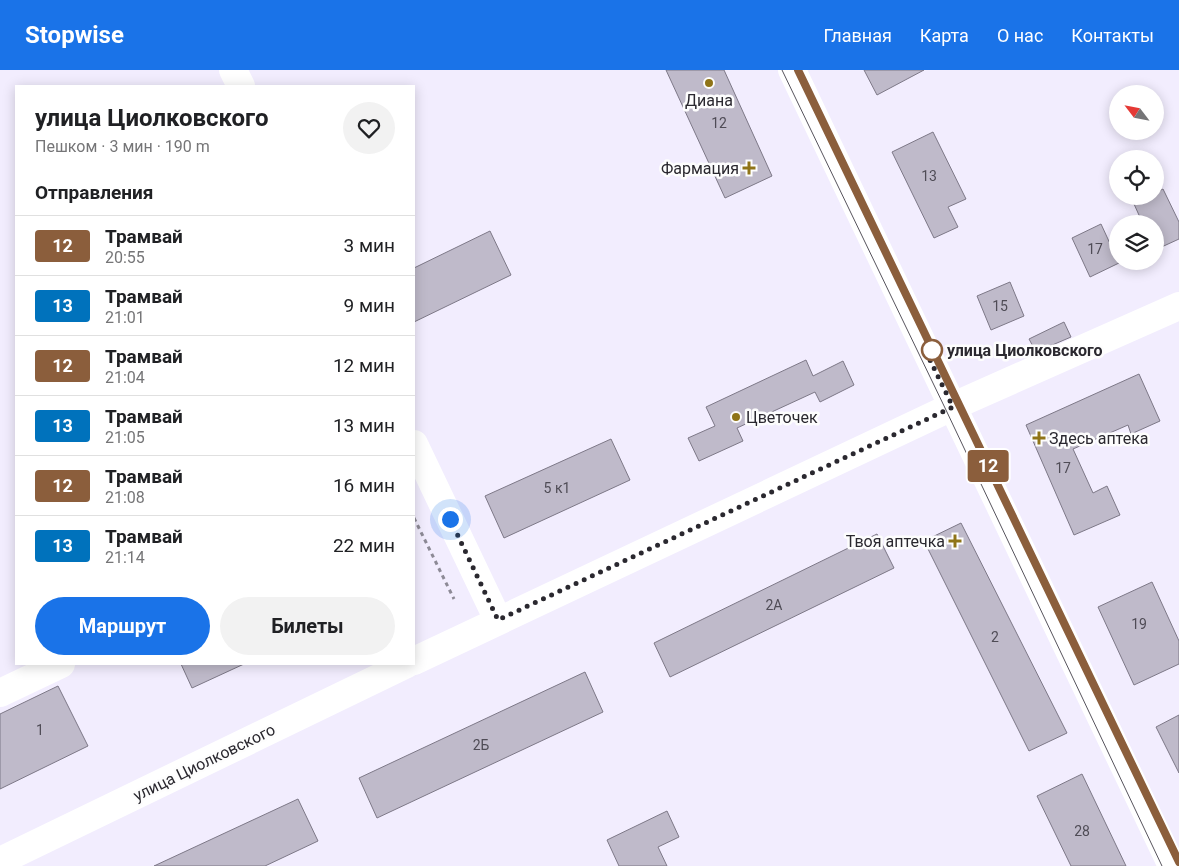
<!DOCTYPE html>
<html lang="ru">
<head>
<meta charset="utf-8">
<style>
	:root { --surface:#fff; --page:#f2f2f2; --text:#202124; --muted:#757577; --line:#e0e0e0; --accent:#1a73e8 }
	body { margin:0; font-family:Roboto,sans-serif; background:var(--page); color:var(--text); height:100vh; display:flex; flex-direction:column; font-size:19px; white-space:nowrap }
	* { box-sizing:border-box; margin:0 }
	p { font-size:16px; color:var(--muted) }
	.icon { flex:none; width:28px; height:28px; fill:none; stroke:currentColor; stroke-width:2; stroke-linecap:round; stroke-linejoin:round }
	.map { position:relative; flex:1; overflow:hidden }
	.details { position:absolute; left:15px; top:15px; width:400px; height:580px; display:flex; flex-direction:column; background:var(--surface); border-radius:0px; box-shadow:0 2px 12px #0003 }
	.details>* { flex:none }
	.badge { padding:0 10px; border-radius:4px; font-size:18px; line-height:32px }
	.needle { width:32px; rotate:302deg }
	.buttons { position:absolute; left:1109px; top:15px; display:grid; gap:10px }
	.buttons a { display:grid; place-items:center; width:55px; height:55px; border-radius:50%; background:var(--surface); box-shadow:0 2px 12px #0003; font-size:25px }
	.you { position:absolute; width:25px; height:25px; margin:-12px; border:4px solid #fff; border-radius:50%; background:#1a73e8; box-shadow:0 0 0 8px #1a73e833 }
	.map>.badge { position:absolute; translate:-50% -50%; box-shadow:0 0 0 2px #fff }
	h2 { padding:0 20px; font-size:19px; line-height:45px }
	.round { display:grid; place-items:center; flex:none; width:52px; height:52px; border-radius:26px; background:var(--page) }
	.summary { display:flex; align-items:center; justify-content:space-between; height:85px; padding:0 20px }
	h1 { font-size:24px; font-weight:700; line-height:38px }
	.primary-button { display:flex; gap:10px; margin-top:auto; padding:10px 20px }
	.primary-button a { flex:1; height:58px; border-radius:30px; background:var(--accent); color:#fff; font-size:20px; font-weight:700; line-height:58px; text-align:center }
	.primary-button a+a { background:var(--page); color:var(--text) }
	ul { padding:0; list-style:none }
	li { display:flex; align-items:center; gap:15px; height:60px; padding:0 20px; border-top:1px solid var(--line) }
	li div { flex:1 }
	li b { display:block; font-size:19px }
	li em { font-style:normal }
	li .badge { min-width:55px; font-weight:700; text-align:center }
	header { display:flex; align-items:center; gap:30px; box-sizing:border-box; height:70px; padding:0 25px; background:var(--accent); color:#fff }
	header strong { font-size:24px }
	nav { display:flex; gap:28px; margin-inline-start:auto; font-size:18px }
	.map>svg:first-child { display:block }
	.building { fill:#bfbaca; stroke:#7d7887 }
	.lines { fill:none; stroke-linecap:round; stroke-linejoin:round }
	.path { stroke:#8d8a96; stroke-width:3; stroke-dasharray:4 4; stroke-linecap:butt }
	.minor { stroke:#fff; stroke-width:28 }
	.tram { stroke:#57545d; stroke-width:1 }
	.line-casing { stroke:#fff; stroke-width:11 }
	.line { stroke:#8b5e3c; stroke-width:8 }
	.walk { stroke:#2a282f; stroke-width:5; stroke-dasharray:0 9 }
	.poi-dot { fill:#8f7418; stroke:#fdfdfd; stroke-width:2 }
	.stop-dot { fill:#fff; stroke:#8b5e3c; stroke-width:2.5 }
	.labels { text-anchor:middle; stroke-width:5; stroke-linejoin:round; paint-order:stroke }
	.number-label { font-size:14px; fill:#4f4c56 }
	.poi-label { font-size:16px; fill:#2a282f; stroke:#fdfdfd; text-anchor:end }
	.stop-label { font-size:16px; font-weight:bold; fill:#2a282f; stroke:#fdfdfd; text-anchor:start }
	.street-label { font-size:16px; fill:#2a282f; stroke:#fdfdfd }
</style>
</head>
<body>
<header>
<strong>Stopwise</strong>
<nav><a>Главная</a><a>Карта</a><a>О нас</a><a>Контакты</a></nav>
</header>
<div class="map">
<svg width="1179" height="796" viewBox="0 0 1179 796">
	<rect width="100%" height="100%" fill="#f2edfe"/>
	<g class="building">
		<path d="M666 0H724L772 106 725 128Z"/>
		<path d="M864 0H924L877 25Z"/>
		<path d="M933 62 966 129 948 137 958 157 934 168 892 82Z"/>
		<path d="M1163 119 1179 152V169L1155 180V154H1143L1134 134 1149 126H1155V123Z"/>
		<path d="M1101 154 1119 193 1090 207 1072 168Z"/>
		<path d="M490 161 511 205 414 252V198Z"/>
		<path d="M1010 212 1024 246 991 260 977 226Z"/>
		<path d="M1064 252 1071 267 1036 282 1029 269Z"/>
		<path d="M806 290 813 306 843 291 854 315 820 332 815 322 737 358 743 371 699 391 688 368 715 356 706 337Z"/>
		<path d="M1139 304 1160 351 1131 364 1128 355 1073 379 1093 423 1107 416 1120 445 1074 465 1026 355Z"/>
		<path d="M611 369 630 410 504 468 485 426Z"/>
		<path d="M961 453 1067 663 1029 681 924 471Z"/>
		<path d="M877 464 894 498 670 607 654 573Z"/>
		<path d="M1152 512 1179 571V594L1134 615 1098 537Z"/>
		<path d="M181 594H244L192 618Z"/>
		<path d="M585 602 603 642 377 748 359 708Z"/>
		<path d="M58 616 88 676 0 719V644Z"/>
		<path d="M1179 645V703L1156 657Z"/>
		<path d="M1082 704 1126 796H1071L1037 726Z"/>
		<path d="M298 729 318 771 265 796H154Z"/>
		<path d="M667 741 679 767 658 777 667 796H619L607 770Z"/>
	</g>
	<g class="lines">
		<path class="path" d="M414 448 454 529"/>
		<g class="minor">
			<path d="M233 0 241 16"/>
			<path d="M792 0 1172 796"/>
			<path d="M414 374 498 550"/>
			<path d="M414 591 958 334 1179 236"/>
			<path d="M0 623 61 594"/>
			<path d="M0 791 407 594"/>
		</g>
		<g class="tram">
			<path d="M782 0 946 340 1162 796"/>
			<path d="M798 0 1179 792"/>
		</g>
	</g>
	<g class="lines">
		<defs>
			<path id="line" d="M798 0 1179 792"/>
		</defs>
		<use href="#line" class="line-casing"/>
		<use href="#line" class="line"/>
		<path class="walk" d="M450 449 498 550 953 337 930 290 932 280"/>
	</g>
	<g class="poi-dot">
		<circle cx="709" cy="13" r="5"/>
		<path d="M746.5 90.5h5v5h5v5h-5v5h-5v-5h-5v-5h5z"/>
		<circle cx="736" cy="347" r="5"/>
		<path d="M1036.5 360.5h5v5h5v5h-5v5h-5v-5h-5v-5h5z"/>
		<path d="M952.5 463.5h5v5h5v5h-5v5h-5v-5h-5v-5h5z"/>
	</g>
	<circle class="stop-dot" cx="932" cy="280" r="10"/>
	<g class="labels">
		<g class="number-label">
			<text x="719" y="58">12</text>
			<text x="929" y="111">13</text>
			<text x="1095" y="184">17</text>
			<text x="1000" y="241">15</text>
			<text x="1063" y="403">17</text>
			<text x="557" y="423">5 к1</text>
			<text x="774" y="540">2А</text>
			<text x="1139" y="559">19</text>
			<text x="995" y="572">2</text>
			<text x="40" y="665">1</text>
			<text x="481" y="680">2Б</text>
			<text x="1082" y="766">28</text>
		</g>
		<g class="poi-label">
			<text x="709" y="36" text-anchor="middle">Диана</text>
			<text x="739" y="104">Фармация</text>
			<text x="746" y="353" text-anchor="start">Цветочек</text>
			<text x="1049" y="374" text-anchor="start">Здесь аптека</text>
			<text x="945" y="477">Твоя аптечка</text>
		</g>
		<g class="stop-label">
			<text x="947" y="286">улица Циолковского</text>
		</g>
		<g class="street-label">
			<text transform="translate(204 692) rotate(-26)" y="6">улица Циолковского</text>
		</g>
	</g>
</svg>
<div class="buttons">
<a><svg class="needle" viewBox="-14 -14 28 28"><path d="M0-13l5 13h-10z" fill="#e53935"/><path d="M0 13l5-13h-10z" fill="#757577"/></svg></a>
<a><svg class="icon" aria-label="locate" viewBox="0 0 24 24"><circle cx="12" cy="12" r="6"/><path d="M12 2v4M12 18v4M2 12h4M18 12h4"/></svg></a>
<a><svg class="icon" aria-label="layers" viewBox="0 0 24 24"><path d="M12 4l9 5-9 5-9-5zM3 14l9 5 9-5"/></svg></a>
</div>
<div class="you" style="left:450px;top:449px"></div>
<b class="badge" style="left:988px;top:396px;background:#8b5e3c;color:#fff">12</b>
<section class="details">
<div class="summary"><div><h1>улица Циолковского</h1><p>Пешком · 3 мин · 190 m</p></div><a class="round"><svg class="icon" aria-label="heart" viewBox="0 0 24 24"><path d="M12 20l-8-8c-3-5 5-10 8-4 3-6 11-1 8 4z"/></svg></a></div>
<h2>Отправления</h2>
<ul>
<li><span class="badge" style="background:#8b5e3c;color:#fff">12</span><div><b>Трамвай</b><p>20:55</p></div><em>3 мин</em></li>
<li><span class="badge" style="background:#0072bc;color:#fff">13</span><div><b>Трамвай</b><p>21:01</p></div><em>9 мин</em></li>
<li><span class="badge" style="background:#8b5e3c;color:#fff">12</span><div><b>Трамвай</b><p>21:04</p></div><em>12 мин</em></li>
<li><span class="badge" style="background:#0072bc;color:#fff">13</span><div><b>Трамвай</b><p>21:05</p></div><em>13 мин</em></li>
<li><span class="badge" style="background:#8b5e3c;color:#fff">12</span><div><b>Трамвай</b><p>21:08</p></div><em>16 мин</em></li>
<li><span class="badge" style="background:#0072bc;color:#fff">13</span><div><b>Трамвай</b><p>21:14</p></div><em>22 мин</em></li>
</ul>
<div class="primary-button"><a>Маршрут</a><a>Билеты</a></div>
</section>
</div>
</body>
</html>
